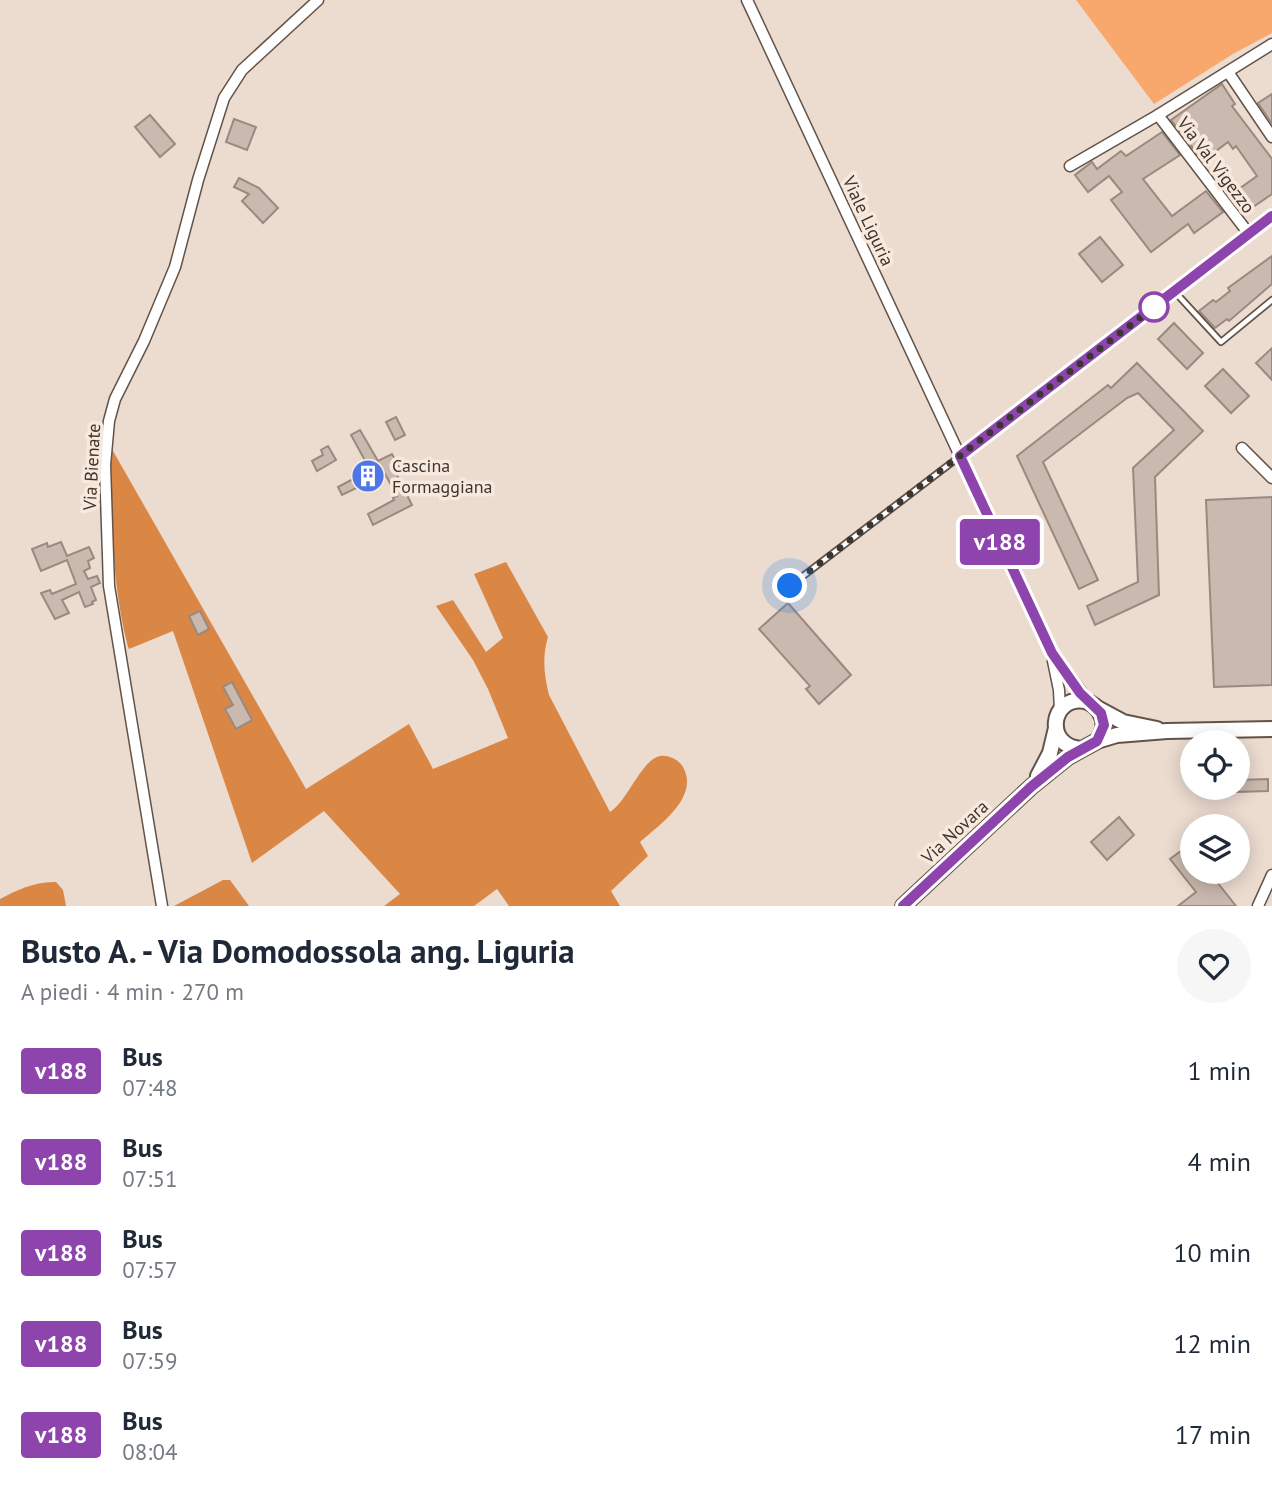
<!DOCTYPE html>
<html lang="it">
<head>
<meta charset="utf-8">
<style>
	:root { --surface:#fff; --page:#f6f6f7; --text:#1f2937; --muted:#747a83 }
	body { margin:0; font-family:"PT Sans",sans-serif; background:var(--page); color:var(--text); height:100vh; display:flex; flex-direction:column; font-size:26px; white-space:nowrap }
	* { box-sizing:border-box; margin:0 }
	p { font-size:23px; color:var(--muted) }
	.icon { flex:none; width:38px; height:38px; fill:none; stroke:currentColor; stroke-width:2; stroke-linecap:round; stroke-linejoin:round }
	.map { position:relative; height:906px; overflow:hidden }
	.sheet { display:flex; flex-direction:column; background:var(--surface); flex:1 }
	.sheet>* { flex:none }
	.badge { padding:0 14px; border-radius:5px; font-size:24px; line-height:46px }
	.fabs { position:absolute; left:1180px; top:730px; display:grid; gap:14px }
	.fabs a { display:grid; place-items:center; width:70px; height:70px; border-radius:50%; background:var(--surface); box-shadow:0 4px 18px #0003; font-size:35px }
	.you { position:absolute; width:35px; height:35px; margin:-18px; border:5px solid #fff; border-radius:50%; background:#1a73e8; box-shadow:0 0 0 10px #1a73e833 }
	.map>.badge { position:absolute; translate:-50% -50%; box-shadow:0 0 0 4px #fff }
	.round { display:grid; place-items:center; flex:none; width:74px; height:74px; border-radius:37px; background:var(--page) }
	.headline { display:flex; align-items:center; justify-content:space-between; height:119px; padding:0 21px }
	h1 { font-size:33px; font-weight:600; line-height:52px }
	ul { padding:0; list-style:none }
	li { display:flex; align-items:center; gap:21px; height:91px; padding:0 21px }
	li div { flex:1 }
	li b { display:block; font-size:26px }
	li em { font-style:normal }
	li .badge { min-width:77px; font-weight:700; text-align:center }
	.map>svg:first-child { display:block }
	.green { fill:#f8a86d }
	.forest { fill:#da8746 }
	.building { fill:#cab9ae; stroke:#99897f; stroke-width:2 }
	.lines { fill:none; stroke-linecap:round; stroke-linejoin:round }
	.lane-casing { stroke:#615349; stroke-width:8 }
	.street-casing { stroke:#615349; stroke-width:13 }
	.secondary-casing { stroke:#615349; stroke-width:18 }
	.lane { stroke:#fff; stroke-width:4.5 }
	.street { stroke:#fff; stroke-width:10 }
	.secondary { stroke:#fff; stroke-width:14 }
	.line-casing { stroke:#fff; stroke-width:16 }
	.line { stroke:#8e44ad; stroke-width:10 }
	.walk { stroke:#3c3631; stroke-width:7; stroke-dasharray:0 12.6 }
	.stop-dot { fill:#fff; stroke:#8e44ad; stroke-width:3.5 }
	.labels { text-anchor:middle; stroke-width:7; stroke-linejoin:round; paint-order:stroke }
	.street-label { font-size:18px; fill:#3c3631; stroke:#f9e8dc }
	.poi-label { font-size:18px; fill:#3c3631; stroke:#f9e8dc; text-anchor:start }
</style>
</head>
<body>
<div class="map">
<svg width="1272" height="906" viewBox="0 0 1272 906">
	<rect width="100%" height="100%" fill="#ecdbcf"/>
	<path class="green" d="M1076 0H1272V33L1233 54 1154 104Z"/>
	<g class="forest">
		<path d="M109 444 306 789 409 724 433 769 508 738 488 689 473 660 436 606 453 600 486 652 503 638 474 574 506 562 548 637C542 657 544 674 549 695L610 812C627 802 642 759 660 756 669 755 679 760 683 767 700 797 659 825 640 842L648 856 611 891 620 906H509L497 889 474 906H384L400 894 324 811 252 863 173 631 129 649 128 647C111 581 111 513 109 444Z"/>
		<path d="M223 880H230L249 906H174Z"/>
		<path d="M56 882 63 890 66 906H0V899C16 890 37 881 56 882Z"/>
	</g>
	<g class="building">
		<path d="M1222 84 1235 104 1232 106 1272 159V194L1243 214 1229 196 1257 176 1236 146 1233 149 1228 142 1203 161 1171 120Z"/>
		<path d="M1272 94V124L1258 103Z"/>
		<path d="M150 115 175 144 160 157 135 127Z"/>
		<path d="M234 119 256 127 247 150 226 142Z"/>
		<path d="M1162 132 1180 155 1143 179 1172 216 1206 191 1223 212 1194 233 1188 224 1151 252 1111 200 1122 192 1109 176 1088 192 1075 175 1092 162 1097 169 1121 151 1126 156Z"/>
		<path d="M239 178 259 188 278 208 263 223 242 201 249 194 234 187Z"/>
		<path d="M1100 237 1123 265 1102 282 1079 254Z"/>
		<path d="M1272 256V284L1229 321 1227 319 1215 328 1199 311 1213 300 1216 302 1230 291 1228 288Z"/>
		<path d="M1174 323 1203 353 1187 369 1158 339Z"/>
		<path d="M1272 348V380L1256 363Z"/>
		<path d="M1137 363 1203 431 1155 477 1159 595 1095 625 1087 606 1138 582 1133 468 1174 430 1138 393 1127 398 1043 462 1098 580 1079 589 1017 456 1108 385 1111 388Z"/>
		<path d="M1223 369 1249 396 1231 413 1205 386Z"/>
		<path d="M396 417 405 435 395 440 386 422Z"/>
		<path d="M360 430 378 461 392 454 399 467 394 469 412 505 373 525 368 514 394 500 393 498 397 496 385 474 342 495 338 487 355 478 353 474 368 466 351 435Z"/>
		<path d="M328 446 336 460 317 471 312 461 323 455 321 450Z"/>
		<path d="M1272 497V685L1214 687 1206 500Z"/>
		<path d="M61 542 67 556 89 547 94 558 88 561 90 568 84 571 88 579 97 576 100 583 91 587 96 600 92 602 93 604 85 607 79 592 62 600 69 613 55 619 41 593 50 590 52 594 76 584 67 560 41 571 32 549 47 543 48 547Z"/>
		<path d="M788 603 851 675 819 704 806 689 810 686 759 629Z"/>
		<path d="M200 611 209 629 198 635 189 616Z"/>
		<path d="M232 682 252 720 236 729 225 709 233 705 223 687Z"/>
		<path d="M1268 779V791L1237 792V780Z"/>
		<path d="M1119 817 1134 835 1107 860 1091 842Z"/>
		<path d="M1192 843V872H1230L1217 882 1236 906H1178L1196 892 1170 859Z"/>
	</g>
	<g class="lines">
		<defs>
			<g id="lane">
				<path d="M1175 292 1221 342 1272 300"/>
				<path d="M790 586 959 457"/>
			</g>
			<g id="street">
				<path d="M747 0 1052 653 1089 702"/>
				<path d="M1228 72 1272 137"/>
				<path d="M1158 115 1249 234"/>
				<path d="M1070 166 1158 115 1272 44"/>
				<path d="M1242 448 1272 478"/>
				<path d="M960 456 1272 216"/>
				<path d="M1053 661 1059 690 1060 711"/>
				<path d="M162 906 109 586 105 465 109 421 115 399 144 341 175 267 198 180 224 98 242 70 318 0"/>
				<path d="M1258 906 1272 875"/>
			</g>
			<g id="secondary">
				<path d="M1097 708 1123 722 1157 729"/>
				<path d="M1097 741 1117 735 1167 731 1272 729"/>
				<path d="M1038 776 1050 753 1056 728"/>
				<path d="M903 906 1032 786 1068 757 1097 741C1103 733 1106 724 1101 715 1098 708 1092 703 1085 701 1050 695 1043 748 1083 749"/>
			</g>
		</defs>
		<use href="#lane" class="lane-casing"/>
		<use href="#street" class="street-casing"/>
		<use href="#secondary" class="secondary-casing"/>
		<use href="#lane" class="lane"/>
		<use href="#street" class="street"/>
		<use href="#secondary" class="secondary"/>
	</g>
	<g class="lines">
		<defs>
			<path id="line" d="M903 906 1032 786 1068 757 1097 741 1104 725 1101 713 1080 693 1052 653 960 456 1272 216"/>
		</defs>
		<use href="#line" class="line-casing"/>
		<use href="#line" class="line"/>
		<path class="walk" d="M790 586 1154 307"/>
	</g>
	<defs>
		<symbol id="building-disc" viewBox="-11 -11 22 22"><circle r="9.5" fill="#4d76e9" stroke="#f9e8dc"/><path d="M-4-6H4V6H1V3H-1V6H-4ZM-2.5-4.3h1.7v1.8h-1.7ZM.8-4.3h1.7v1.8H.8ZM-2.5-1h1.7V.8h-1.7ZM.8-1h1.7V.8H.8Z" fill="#fff"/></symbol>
	</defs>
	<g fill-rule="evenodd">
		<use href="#building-disc" x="349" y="457" width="38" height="38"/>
	</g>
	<circle class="stop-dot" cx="1154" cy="307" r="14"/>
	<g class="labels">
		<g class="street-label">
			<text transform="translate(1216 165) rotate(53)" y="6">Via Val Vigezzo</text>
			<text transform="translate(868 221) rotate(65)" y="6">Viale Liguria</text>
			<text transform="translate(92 467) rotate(-87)" y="6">Via Bienate</text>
			<text transform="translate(955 832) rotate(-43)" y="6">Via Novara</text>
		</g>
		<g class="poi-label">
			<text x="392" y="472">Cascina<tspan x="392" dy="21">Formaggiana</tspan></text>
		</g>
	</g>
</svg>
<div class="fabs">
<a><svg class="icon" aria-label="locate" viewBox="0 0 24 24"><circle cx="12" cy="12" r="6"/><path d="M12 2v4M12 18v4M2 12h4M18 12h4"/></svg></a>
<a><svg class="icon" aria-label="layers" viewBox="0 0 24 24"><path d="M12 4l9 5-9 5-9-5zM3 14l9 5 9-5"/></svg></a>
</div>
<div class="you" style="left:790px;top:586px"></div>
<b class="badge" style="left:1000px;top:542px;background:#8e44ad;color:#fff">v188</b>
</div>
<section class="sheet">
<div class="headline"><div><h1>Busto A. - Via Domodossola ang. Liguria</h1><p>A piedi · 4 min · 270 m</p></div><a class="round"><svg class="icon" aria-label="heart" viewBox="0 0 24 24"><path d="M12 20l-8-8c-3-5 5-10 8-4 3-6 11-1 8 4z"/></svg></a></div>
<ul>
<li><span class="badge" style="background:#8e44ad;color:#fff">v188</span><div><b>Bus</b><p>07:48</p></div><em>1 min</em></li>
<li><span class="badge" style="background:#8e44ad;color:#fff">v188</span><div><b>Bus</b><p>07:51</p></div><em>4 min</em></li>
<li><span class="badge" style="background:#8e44ad;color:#fff">v188</span><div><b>Bus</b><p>07:57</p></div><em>10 min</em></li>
<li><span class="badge" style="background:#8e44ad;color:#fff">v188</span><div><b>Bus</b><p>07:59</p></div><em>12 min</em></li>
<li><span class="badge" style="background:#8e44ad;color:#fff">v188</span><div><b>Bus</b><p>08:04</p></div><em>17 min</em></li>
</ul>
</section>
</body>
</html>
